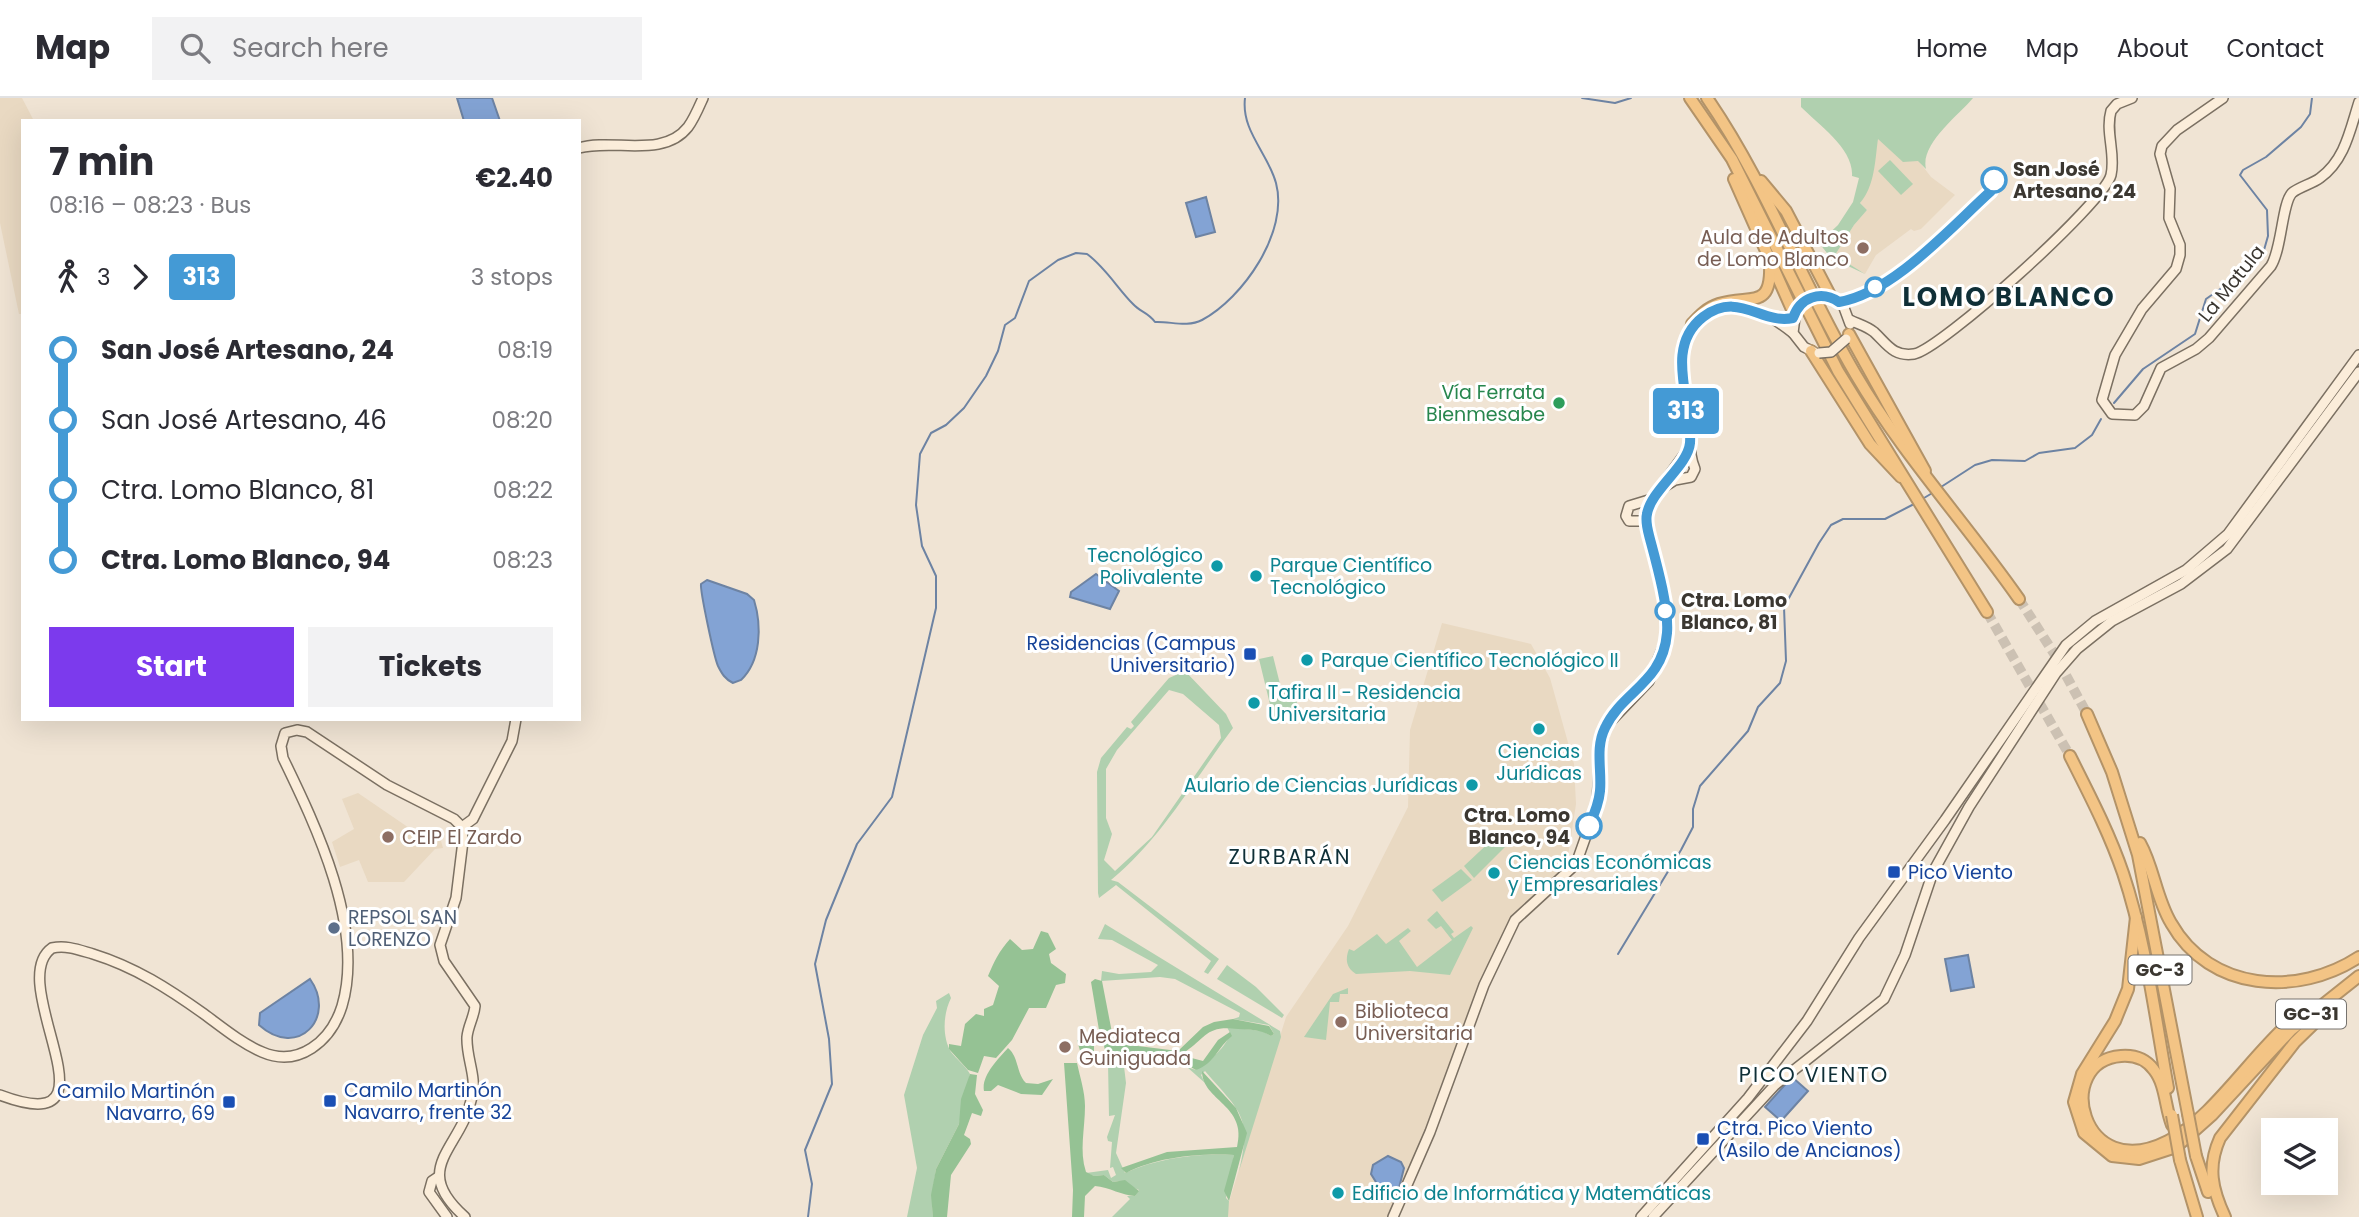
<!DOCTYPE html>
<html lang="en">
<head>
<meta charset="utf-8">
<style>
	:root { --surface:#fff; --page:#f2f2f3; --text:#2b2b33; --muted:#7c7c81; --line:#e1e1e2; --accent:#7c3aed }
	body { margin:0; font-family:Poppins,sans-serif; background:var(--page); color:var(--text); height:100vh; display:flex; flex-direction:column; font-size:26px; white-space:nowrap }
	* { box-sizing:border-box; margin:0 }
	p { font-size:23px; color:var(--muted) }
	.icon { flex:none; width:38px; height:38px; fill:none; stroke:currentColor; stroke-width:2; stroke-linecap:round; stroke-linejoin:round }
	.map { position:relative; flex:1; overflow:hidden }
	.sheet { position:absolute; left:21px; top:21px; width:560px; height:602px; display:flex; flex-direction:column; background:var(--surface); border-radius:0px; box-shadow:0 7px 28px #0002 }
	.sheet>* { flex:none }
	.badge { padding:0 14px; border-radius:5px; font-size:24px; line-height:46px }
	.fabs { position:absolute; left:2261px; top:1020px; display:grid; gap:14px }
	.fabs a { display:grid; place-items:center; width:77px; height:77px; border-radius:0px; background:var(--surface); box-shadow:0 7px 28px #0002; font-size:35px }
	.map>.badge { position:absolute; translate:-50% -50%; box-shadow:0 0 0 4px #fff }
	.legs { display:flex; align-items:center; gap:10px; height:77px; padding:0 28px; font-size:23px }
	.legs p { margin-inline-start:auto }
	.head { display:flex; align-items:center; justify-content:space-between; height:119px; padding:0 28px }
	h1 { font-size:38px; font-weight:700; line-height:52px }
	.cta { display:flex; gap:14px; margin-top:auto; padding:14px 28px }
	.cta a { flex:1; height:80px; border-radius:0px; background:var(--accent); color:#fff; font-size:28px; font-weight:700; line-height:80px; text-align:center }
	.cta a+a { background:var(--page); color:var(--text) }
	ul { padding:0 28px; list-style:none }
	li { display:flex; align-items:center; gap:24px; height:70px; font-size:26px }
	li i { display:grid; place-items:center; width:10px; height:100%; margin:0 9px; background:currentColor }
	li i::after { content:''; width:18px; height:18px; margin:-9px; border:5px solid; border-radius:50%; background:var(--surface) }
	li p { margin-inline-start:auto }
	li:first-child i { background:linear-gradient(#0000 50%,currentColor 0) }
	li:last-child i { background:linear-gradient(currentColor 50%,#0000 0) }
	header { display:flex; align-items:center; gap:42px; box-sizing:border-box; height:98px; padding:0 35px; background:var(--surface); border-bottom:2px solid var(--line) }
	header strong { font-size:33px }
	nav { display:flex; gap:38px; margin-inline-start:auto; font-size:24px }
	.search { width:490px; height:63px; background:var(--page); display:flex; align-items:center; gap:18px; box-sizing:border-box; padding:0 24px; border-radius:0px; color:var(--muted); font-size:26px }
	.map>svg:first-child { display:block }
	.built { fill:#e9d9c2 }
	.green { fill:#b0d0af; fill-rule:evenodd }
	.forest { fill:#95c294 }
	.water { fill:#83a3d4; stroke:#6d83a3; stroke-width:2 }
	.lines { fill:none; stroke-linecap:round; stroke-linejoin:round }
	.stream { stroke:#6d83a3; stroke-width:2 }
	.highway-tunnel { stroke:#ccc1b3; stroke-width:10; stroke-dasharray:10 5; stroke-linecap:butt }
	.secondary-casing { stroke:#7b7062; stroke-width:12 }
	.highway-casing { stroke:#b39368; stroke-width:14 }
	.secondary { stroke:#fbedda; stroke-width:9 }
	.highway { stroke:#f3c485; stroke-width:10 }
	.secondary-bridge-casing { stroke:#7b7062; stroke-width:12; stroke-linecap:butt }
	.highway-bridge-casing { stroke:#b39368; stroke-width:14; stroke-linecap:butt }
	.secondary-bridge { stroke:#fbedda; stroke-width:9 }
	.highway-bridge { stroke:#f3c485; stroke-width:10 }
	.line-1-casing { stroke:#fff; stroke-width:16 }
	.line-1 { stroke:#449ad5; stroke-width:10 }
	.stop-1-dot { fill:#fff; stroke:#449ad5; stroke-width:3.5 }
	.education-dot { fill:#8d6e63; stroke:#fff; stroke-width:2.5 }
	.leisure-dot { fill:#2e9e5b; stroke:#fff; stroke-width:2.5 }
	.culture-dot { fill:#0f9aa8; stroke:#fff; stroke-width:2.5 }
	.transit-dot { fill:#1a4fb4; stroke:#fff; stroke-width:2.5 }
	.service-dot { fill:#5c6f8a; stroke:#fff; stroke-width:2.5 }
	.labels { text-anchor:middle; stroke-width:6; stroke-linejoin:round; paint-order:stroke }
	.shield { fill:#fff; stroke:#76736f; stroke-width:2 }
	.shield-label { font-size:18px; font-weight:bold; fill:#3b3731 }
	.stop-label { font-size:19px; font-weight:bold; fill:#3b3731; stroke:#fff; text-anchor:start }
	.education-label { font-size:19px; fill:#785e54; stroke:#fff; text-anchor:start }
	.street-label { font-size:19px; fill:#3b3731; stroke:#fff }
	.leisure-label { font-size:19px; fill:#27864d; stroke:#fff; text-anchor:end }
	.culture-label { font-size:19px; fill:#0d838f; stroke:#fff; text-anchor:start }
	.transit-label { font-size:19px; fill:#164399; stroke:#fff; text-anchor:start }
	.service-label { font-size:19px; fill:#4e5e75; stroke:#fff; text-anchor:start }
	.neighbourhood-label { font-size:21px; letter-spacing:2px; fill:#0f2f37; stroke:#fff }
	.district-label { font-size:26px; font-weight:bold; letter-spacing:2px; fill:#0f2f37; stroke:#fff }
</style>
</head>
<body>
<header>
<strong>Map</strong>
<div class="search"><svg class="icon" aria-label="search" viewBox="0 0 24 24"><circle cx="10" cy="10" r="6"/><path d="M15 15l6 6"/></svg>Search here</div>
<nav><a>Home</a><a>Map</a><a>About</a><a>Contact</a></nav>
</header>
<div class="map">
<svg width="2359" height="1119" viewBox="0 0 2359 1119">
	<rect width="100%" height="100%" fill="#f0e4d4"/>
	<g class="built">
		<path d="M0 0H22L34 23H23V216H19L0 125Z"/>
		<path d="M1878 40 1918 62 1931 79 1955 97 1921 131 1914 133 1911 131 1876 157 1865 176 1835 157 1854 127 1867 112 1860 105 1869 89Z"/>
		<path d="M1442 525 1531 546 1550 580 1574 666 1576 706 1566 771 1517 814 1399 1119H1221L1225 1117 1286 919 1348 828 1408 709 1410 632Z"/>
		<path d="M358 695 415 734 431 735 441 743 443 750 435 751 404 784H368L359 762 340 769 332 744 354 731 342 701Z"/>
	</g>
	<g class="green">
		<path d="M1801 0H1973C1958 18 1920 46 1926 71L1918 63 1903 64 1878 41C1875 62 1875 88 1860 105L1867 112 1854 127 1835 157 1865 176 1831 160 1819 145 1838 127 1853 104 1859 80 1852 78C1854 51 1819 27 1801 9Z"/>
		<path d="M1890 62 1913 86 1901 97 1878 73Z"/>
		<path d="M1273 558 1281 590 1293 588 1300 617 1274 623 1259 561Z"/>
		<path d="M1185 573 1226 616 1233 630C1194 682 1162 740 1111 782L1118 784 1219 861 1208 876 1204 874 1211 863 1116 787 1099 800 1098 795 1097 674 1101 660 1127 629 1131 631 1134 628 1131 624 1169 580ZM1169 592 1183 596 1219 627 1221 640 1152 739 1115 773 1104 762 1112 736 1106 720V671L1117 652Z"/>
		<path d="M1495 739 1502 742 1506 748 1474 780 1464 768Z"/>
		<path d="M1461 771 1472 782 1442 804 1432 792Z"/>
		<path d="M1437 813 1454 834 1451 836 1454 840 1471 828 1473 830 1450 877 1410 873 1356 876C1346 870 1345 861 1349 851L1354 853 1377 836 1386 846 1408 830 1411 833 1399 843 1417 869 1452 842 1441 828 1436 831 1427 822Z"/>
		<path d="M1105 826 1280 933 1281 939 1239 1073C1252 1017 1240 1014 1205 973L1201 977 1205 985 1187 969 1196 972C1210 962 1226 950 1230 935L1227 929 1262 933 1271 938 1274 936 1269 927 1233 921 1239 919 1240 915 1175 881 1160 879 1101 883 1102 873 1119 876 1151 874 1158 867 1112 842 1098 841Z"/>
		<path d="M1227 867 1256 889 1284 917 1282 920 1217 881Z"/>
		<path d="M1348 890V896H1340L1339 904H1330L1326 942 1304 939 1333 896Z"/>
		<path d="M949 895 951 900C943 916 942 939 951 954 957 962 965 967 970 976L959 1026 936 1071 932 1097 933 1119H907L917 1070 904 997 923 937 937 910 936 903Z"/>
		<path d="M1126 955 1123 960 1126 985 1116 1055 1125 1075C1158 1060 1199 1055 1234 1057L1226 1100 1229 1103 1228 1119H1112L1130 1101 1127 1098H1135L1139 1092 1119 1083 1113 1084 1104 1077 1094 1078 1086 1075 1108 1072 1111 1080 1116 1077 1113 1069 1110 1070 1112 1044 1108 1043 1107 1039 1115 1017 1109 1018 1108 965H1116Z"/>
	</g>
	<g class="forest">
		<path d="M1041 833 1048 835 1056 851 1049 856 1051 865 1066 876 1065 885 1056 887 1046 910H1029L1012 942 996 960 984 958 978 975 968 972 949 951V946L961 948 965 926 976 916 984 918V911L993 907 999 888 988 878C994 864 999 853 1010 841L1022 852 1033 851Z"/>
		<path d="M1095 881 1102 883 1114 945 1178 953 1203 929 1214 924 1233 921 1269 928 1274 936 1271 938C1259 931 1251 932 1238 931 1206 927 1207 939 1185 954L1184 958 1203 963 1218 942 1230 934 1232 938C1218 949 1214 966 1196 972L1174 960 1126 955 1116 966 1108 965 1101 935 1094 944V955L1082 960 1077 942 1096 940 1099 932 1091 884Z"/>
		<path d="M1008 950C1019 959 1016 975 1026 985L1038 986 1053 981 1042 997 1021 996 998 987 991 993H984C981 978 998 961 1008 950Z"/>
		<path d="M1064 965H1077C1080 979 1085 994 1085 1008 1085 1031 1079 1053 1086 1074L1094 1078 1104 1077 1113 1084 1125 1082 1139 1093 1135 1098C1123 1098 1109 1089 1095 1088L1085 1098 1084 1119H1072L1073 1092Z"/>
		<path d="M1202 973 1236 1010 1247 1035 1229 1103 1224 1093 1234 1057C1200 1055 1156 1059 1126 1075L1121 1070 1167 1054 1237 1049C1248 1007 1202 1003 1202 973Z"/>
		<path d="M970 976 977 977 975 996 983 1012 981 1018 972 1015 964 1037 970 1041 971 1046 951 1077 947 1119H933L931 1097 936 1071 959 1026 961 1001Z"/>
	</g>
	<g class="water">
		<path d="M457 0H492L500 23H464Z"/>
		<path d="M1206 99 1215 134 1196 139 1186 105Z"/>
		<path d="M1096 476 1119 493 1110 511 1070 499 1071 494Z"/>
		<path d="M707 482 747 496 754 502C762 528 761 563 741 582L733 585C725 581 722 576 718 568 714 559 700 493 701 486Z"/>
		<path d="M1968 857 1974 889 1951 893 1945 861Z"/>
		<path d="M310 881C337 919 298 962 259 927L260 915Z"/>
		<path d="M1792 979 1808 993 1781 1023 1765 1009Z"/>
		<path d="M1388 1058 1401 1064 1404 1070 1398 1094 1379 1089 1371 1076 1373 1067Z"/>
	</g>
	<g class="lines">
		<g class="stream">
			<path d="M1582 0 1615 5 1631 0"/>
			<path d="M2114 305 2143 271 2195 236 2206 201 2250 170 2264 152 2268 138 2267 112 2240 77 2243 72 2266 59 2301 29 2310 16 2312 0"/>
			<path d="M1941 389 1975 367 1992 362 2025 363 2039 355 2075 350 2092 337 2101 321"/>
			<path d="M1924 400 1934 394"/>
			<path d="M1618 856 1681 752 1693 729V711L1700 688 1748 633 1758 609 1780 585 1786 563 1784 509 1819 445 1831 427 1843 421H1885L1916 405"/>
			<path d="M808 1119 812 1086 805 1052 832 986 829 941 815 866 826 822 857 746 892 699 936 510V478L922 448 916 407 920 356 931 335 946 327 964 310 986 278 998 253 1005 227 1015 220 1029 183 1058 162 1076 155 1087 156C1105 169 1118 191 1133 206 1140 214 1148 214 1155 224 1170 223 1187 230 1202 222 1243 200 1289 134 1276 85 1268 55 1241 33 1245 0"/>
		</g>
		<g class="highway-tunnel">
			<path d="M2019 501 2055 557 2087 616"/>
			<path d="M1987 514 2070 658"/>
		</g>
		<defs>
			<g id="secondary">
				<path d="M2223 0 2177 32 2162 48 2160 56 2170 91 2169 120 2180 147V157L2176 171 2142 211 2115 257 2102 302 2112 316 2135 317 2144 308 2161 270 2196 251 2209 240 2271 168C2282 150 2282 105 2292 95 2299 89 2312 86 2320 80 2345 62 2350 32 2359 4"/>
				<path d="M579 50C613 40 663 61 688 29 694 21 699 9 703 0"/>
				<path d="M1826 198 1843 207 1850 226"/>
				<path d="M1718 211C1748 203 1770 217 1793 235"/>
				<path d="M1796 211 1793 235 1804 249 1814 254"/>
				<path d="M1850 222C1858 226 1867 228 1874 234 1887 246 1893 259 1914 256 1940 252 2104 105 2111 77 2116 56 2105 34 2111 13L2117 6 2132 0"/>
				<path d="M1664 389 1675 382 1691 379 1695 371C1689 357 1691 348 1690 333 1687 301 1669 254 1696 227"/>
				<path d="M1652 401 1629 408 1626 418 1629 423H1643L1652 401 1689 350"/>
				<path d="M462 729 463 743 456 800 440 847 444 863 475 908C474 919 468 928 467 939 466 960 477 978 472 999 461 1052 409 1069 465 1119"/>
				<path d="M462 729 473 721 512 643 516 621"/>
				<path d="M0 997C128 1045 2 885 52 850 67 847 79 852 93 856 135 869 169 891 204 916 223 930 241 945 262 954 299 970 331 943 342 908 365 830 316 728 283 660L281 648 285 635 297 632 307 634 387 687 454 721 462 729"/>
				<path d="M438 1079 432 1083 429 1094 447 1119"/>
				<path d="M1393 1119 1430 1034 1484 887 1515 822 1576 766 1597 707 1600 652 1606 628 1649 583 1666 542V514L1646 419"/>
				<path d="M1641 1119 1748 1000 1807 923 1859 840 1945 722 2066 547 2095 523 2186 472 2228 436 2359 257"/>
				<path d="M1653 1119 1775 987 1884 901 1905 857 1933 774 1969 709 2056 575 2077 551 2112 523 2181 486 2227 451 2359 274"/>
			</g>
			<g id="highway">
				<path d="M1690 0 1732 61 1838 273 1987 514"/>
				<path d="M1707 0C1767 87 1802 186 1856 277 1903 357 1966 425 2019 501"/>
				<path d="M1734 81 1794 216"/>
				<path d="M1761 83 1786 113 1831 199"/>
				<path d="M1691 231 1692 226C1700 217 1707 210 1719 206 1751 196 1772 213 1770 165"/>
				<path d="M1849 236 1925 373"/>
				<path d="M1811 253 1870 346 1901 379"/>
				<path d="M2087 616 2112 674 2138 757 2188 1016"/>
				<path d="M2070 658C2089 696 2109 734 2123 775 2146 844 2155 918 2168 990"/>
				<path d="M2140 745C2154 770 2156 800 2171 825 2210 894 2298 899 2359 859"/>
				<path d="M2136 819 2128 891 2115 923 2082 976 2074 1004 2084 1035 2112 1058 2139 1061 2176 1049 2212 1017 2291 932 2359 878"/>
				<path d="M2172 1027C2165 1010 2166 987 2154 972 2146 961 2134 957 2121 958 2053 963 2080 1088 2168 1043 2210 1022 2251 959 2287 927"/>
				<path d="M2196 1058 2208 1094"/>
				<path d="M2180 1062 2197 1119"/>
				<path d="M2225 1119C2212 1091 2207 1069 2220 1040L2295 944 2334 906"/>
			</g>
		</defs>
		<use href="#secondary" class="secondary-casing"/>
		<use href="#highway" class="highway-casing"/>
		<use href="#secondary" class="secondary"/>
		<use href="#highway" class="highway"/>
		<defs>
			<g id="secondary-bridge">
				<path d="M1796 211 1808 200 1826 198"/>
				<path d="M1819 255 1831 254 1846 241"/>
			</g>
			<g id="highway-bridge">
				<path d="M2188 1016 2196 1058"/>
				<path d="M2172 1017 2180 1062"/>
			</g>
		</defs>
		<use href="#secondary-bridge" class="secondary-bridge-casing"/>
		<use href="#highway-bridge" class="highway-bridge-casing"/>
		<use href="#secondary-bridge" class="secondary-bridge"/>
		<use href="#highway-bridge" class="highway-bridge"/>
	</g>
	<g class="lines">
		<defs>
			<path id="line-1" d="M1589 728C1594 717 1599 705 1600 693 1602 672 1595 650 1605 630 1622 593 1663 585 1667 535 1669 510 1657 467 1650 441 1648 433 1645 424 1647 416 1651 392 1688 368 1690 345 1693 304 1663 250 1703 219 1739 192 1761 227 1793 220 1800 199 1821 192 1839 204 1893 195 1951 129 1991 93L1994 82"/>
		</defs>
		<use href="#line-1" class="line-1-casing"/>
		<use href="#line-1" class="line-1"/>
	</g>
	<g class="stop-1-dot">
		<circle cx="1994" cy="82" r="12"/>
		<circle cx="1875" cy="189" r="9"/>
		<circle cx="1665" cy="513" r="9"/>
		<circle cx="1589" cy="728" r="12"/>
	</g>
	<g class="education-dot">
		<circle cx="1863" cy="150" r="7"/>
		<circle cx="388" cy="739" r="7"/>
		<circle cx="1341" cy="924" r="7"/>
		<circle cx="1065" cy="949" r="7"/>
	</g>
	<circle class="leisure-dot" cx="1559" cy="305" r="7"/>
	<g class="culture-dot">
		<circle cx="1217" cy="468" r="7"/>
		<circle cx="1256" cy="478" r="7"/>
		<circle cx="1307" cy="562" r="7"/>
		<circle cx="1254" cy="605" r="7"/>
		<circle cx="1539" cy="631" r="7"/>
		<circle cx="1472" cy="687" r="7"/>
		<circle cx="1494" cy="775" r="7"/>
		<circle cx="1338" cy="1095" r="7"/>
	</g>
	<g class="transit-dot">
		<rect x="1243" y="549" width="14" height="14" rx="3.5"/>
		<rect x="1887" y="767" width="14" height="14" rx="3.5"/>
		<rect x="323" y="996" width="14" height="14" rx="3.5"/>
		<rect x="222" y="997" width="14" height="14" rx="3.5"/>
		<rect x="1696" y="1034" width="14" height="14" rx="3.5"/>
	</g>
	<circle class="service-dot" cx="334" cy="830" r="7"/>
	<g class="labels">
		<g class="shield">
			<rect x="2128.5" y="857.5" width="63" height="29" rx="5"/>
			<rect x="2276" y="901.5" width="70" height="29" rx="5"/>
		</g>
		<g class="shield-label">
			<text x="2160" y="878">GC-3</text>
			<text x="2311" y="922">GC-31</text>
		</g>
		<g class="stop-label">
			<text x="2013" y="78">San José<tspan x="2013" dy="22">Artesano, 24</tspan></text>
			<text x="1681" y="509">Ctra. Lomo<tspan x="1681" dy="22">Blanco, 81</tspan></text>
			<text x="1570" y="724" text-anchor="end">Ctra. Lomo<tspan x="1570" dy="22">Blanco, 94</tspan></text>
		</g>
		<g class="education-label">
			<text x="1849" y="146" text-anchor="end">Aula de Adultos<tspan x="1849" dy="22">de Lomo Blanco</tspan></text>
			<text x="402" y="746">CEIP El Zardo</text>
			<text x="1355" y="920">Biblioteca<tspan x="1355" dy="22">Universitaria</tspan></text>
			<text x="1079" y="945">Mediateca<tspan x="1079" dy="22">Guiniguada</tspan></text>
		</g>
		<g class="street-label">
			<text transform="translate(2231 185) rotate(-51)" y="7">La Matula</text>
		</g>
		<g class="leisure-label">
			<text x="1545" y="301">Vía Ferrata<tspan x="1545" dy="22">Bienmesabe</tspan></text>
		</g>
		<g class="culture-label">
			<text x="1203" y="464" text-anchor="end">Tecnológico<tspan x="1203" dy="22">Polivalente</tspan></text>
			<text x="1270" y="474">Parque Científico<tspan x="1270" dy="22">Tecnológico</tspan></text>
			<text x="1321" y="569">Parque Científico Tecnológico II</text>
			<text x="1268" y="601">Tafira II - Residencia<tspan x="1268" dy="22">Universitaria</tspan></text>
			<text x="1539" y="660" text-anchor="middle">Ciencias<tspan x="1539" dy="22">Jurídicas</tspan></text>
			<text x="1458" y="694" text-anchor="end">Aulario de Ciencias Jurídicas</text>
			<text x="1508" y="771">Ciencias Económicas<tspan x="1508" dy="22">y Empresariales</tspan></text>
			<text x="1352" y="1102">Edificio de Informática y Matemáticas</text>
		</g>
		<g class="transit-label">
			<text x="1236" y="552" text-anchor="end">Residencias (Campus<tspan x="1236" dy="22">Universitario)</tspan></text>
			<text x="1908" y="781">Pico Viento</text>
			<text x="344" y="999">Camilo Martinón<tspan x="344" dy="22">Navarro, frente 32</tspan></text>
			<text x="215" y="1000" text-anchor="end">Camilo Martinón<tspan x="215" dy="22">Navarro, 69</tspan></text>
			<text x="1717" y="1037">Ctra. Pico Viento<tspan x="1717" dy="22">(Asilo de Ancianos)</tspan></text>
		</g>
		<g class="service-label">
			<text x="348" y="826">REPSOL SAN<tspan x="348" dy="22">LORENZO</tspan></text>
		</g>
		<g class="neighbourhood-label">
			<text x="1290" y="766">ZURBARÁN</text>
			<text x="1814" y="984">PICO VIENTO</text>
		</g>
		<g class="district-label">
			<text x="2009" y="208">LOMO BLANCO</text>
		</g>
	</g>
</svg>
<div class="fabs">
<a><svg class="icon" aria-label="layers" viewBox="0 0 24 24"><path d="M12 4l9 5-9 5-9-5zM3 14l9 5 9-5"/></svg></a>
</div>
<b class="badge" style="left:1686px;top:313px;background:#449ad5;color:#fff">313</b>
<section class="sheet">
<div class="head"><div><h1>7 min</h1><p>08:16 – 08:23 · Bus</p></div><b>€2.40</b></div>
<div class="legs"><svg class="icon" aria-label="walk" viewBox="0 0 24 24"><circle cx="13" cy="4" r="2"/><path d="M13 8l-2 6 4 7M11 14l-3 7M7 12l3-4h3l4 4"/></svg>3<svg class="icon" aria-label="forward" viewBox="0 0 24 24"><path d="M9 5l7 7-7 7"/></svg><b class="badge" style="background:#449ad5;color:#fff">313</b><p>3 stops</p></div>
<ul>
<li><i style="color:#449ad5"></i><b>San José Artesano, 24</b><p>08:19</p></li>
<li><i style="color:#449ad5"></i><span>San José Artesano, 46</span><p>08:20</p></li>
<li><i style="color:#449ad5"></i><span>Ctra. Lomo Blanco, 81</span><p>08:22</p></li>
<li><i style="color:#449ad5"></i><b>Ctra. Lomo Blanco, 94</b><p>08:23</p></li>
</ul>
<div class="cta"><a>Start</a><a>Tickets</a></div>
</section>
</div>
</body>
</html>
